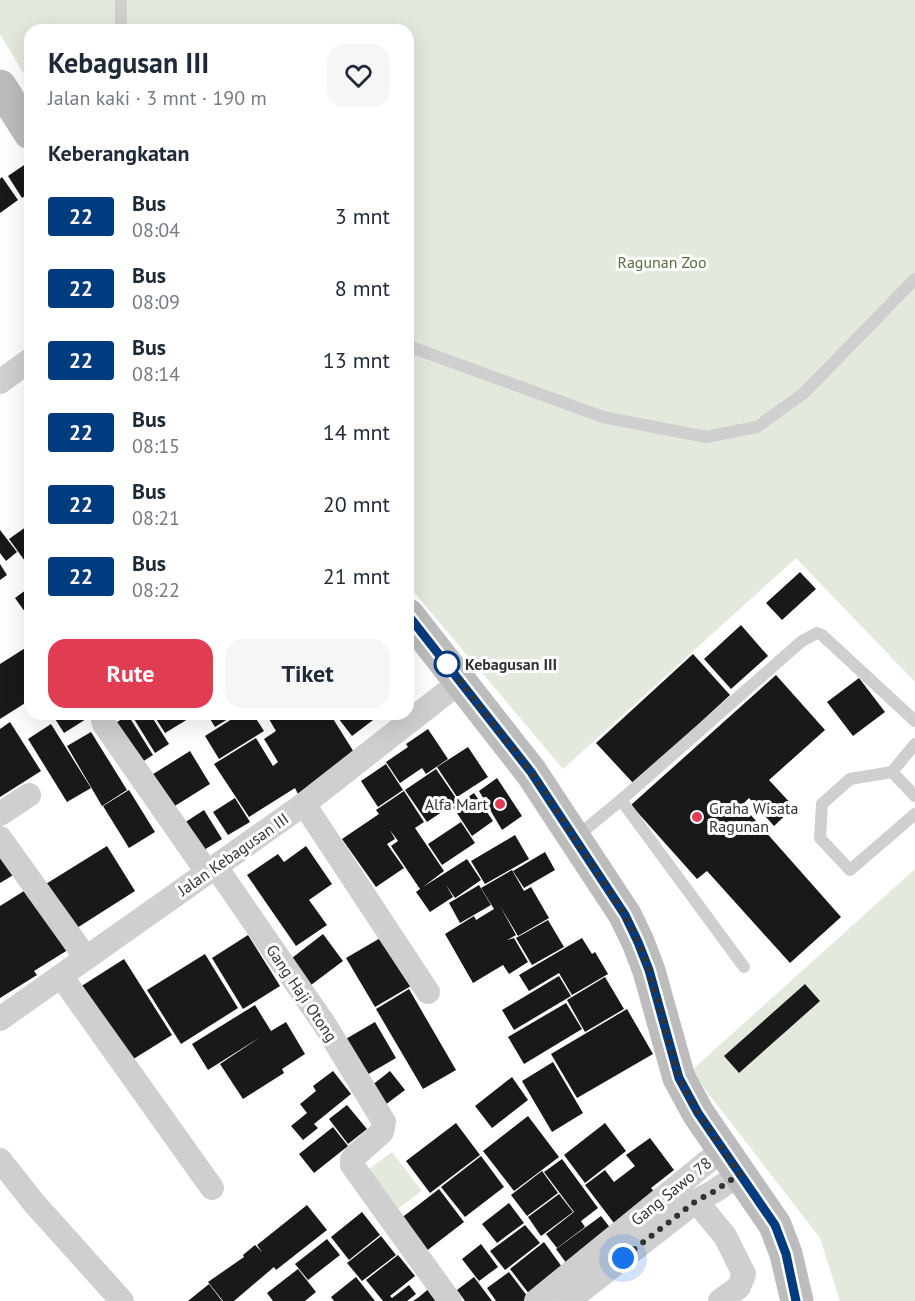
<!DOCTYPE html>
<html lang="id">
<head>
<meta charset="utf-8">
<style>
	:root { --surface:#fff; --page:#f6f6f7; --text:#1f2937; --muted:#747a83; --accent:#e13d52 }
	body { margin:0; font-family:"PT Sans",sans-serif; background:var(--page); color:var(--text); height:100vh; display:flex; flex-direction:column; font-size:22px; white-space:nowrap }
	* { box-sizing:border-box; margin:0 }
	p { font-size:20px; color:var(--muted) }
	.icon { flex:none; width:33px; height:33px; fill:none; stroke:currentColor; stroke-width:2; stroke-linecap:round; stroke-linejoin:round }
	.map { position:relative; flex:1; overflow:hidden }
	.sheet { position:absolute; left:24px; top:24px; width:390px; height:696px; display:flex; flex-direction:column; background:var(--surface); border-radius:18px; box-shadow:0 6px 24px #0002 }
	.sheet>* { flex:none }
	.badge { padding:0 12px; border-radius:4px; font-size:21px; line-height:39px }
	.you { position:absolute; width:30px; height:30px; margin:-15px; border:4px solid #fff; border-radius:50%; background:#1a73e8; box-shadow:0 0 0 9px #1a73e833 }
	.map>.badge { position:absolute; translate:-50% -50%; box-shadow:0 0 0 3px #fff }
	h2 { padding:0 24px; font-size:22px; line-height:54px }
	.round { display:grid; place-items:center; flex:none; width:63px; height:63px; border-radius:18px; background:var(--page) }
	.headline { display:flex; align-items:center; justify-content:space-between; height:102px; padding:0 24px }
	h1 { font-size:28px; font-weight:600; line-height:45px }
	.cta { display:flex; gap:12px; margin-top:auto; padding:12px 24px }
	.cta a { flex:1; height:69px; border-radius:18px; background:var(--accent); color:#fff; font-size:24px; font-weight:600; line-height:69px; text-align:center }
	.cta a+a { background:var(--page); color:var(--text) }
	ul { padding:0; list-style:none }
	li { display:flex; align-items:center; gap:18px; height:72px; padding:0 24px }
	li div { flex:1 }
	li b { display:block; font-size:22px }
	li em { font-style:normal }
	li .badge { min-width:66px; font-weight:700; text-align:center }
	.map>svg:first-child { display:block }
	.green { fill:#e3e9dc }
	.building { fill:#191919 }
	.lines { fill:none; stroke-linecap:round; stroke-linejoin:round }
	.service { stroke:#cfcfcf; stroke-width:12 }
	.minor { stroke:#cfcfcf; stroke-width:24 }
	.secondary { stroke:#bcbcbc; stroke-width:33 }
	.line-casing { stroke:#fff; stroke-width:14 }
	.line { stroke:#003b80; stroke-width:9 }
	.walk { stroke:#323232; stroke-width:6; stroke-dasharray:0 10.8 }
	.stop-dot { fill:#fff; stroke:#003b80; stroke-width:3 }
	.poi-dot { fill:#e13d52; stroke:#fff; stroke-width:2 }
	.labels { text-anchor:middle; stroke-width:6; stroke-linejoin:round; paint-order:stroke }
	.park-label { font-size:16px; fill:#586e40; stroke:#fff }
	.stop-label { font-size:16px; font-weight:bold; fill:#323232; stroke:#fff; text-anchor:start }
	.poi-label { font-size:16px; fill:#323232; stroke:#fff; text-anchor:end }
	.street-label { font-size:16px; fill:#323232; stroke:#fff }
</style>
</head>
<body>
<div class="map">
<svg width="915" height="1301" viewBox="0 0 915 1301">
	<rect width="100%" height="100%" fill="#fff"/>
	<g class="green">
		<path d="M0 0H915V682L796 558 563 769 408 585V30H30V84L0 34Z"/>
		<path d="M915 869V1301H840L820 1238 691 1071Z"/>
		<path d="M392 1152 422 1191 396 1210 366 1171Z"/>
	</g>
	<g class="building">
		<path d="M30 161V192L22 198 8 176Z"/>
		<path d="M2 177 18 200 0 213V179Z"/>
		<path d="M30 524V568L9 539Z"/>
		<path d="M0 530 17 552 6 561 0 553Z"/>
		<path d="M0 564 7 575 0 580Z"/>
		<path d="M800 572 816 589 782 620 766 603Z"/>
		<path d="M30 587V619L15 598Z"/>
		<path d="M741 625 768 656 731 689 704 659Z"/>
		<path d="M30 645V700L0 719V664Z"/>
		<path d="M693 654 730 695 634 784 596 743Z"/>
		<path d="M776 675 825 730 769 780 794 807 774 826 749 798 742 805 841 917 790 963 707 871 697 879 631 805Z"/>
		<path d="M859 678 885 712 853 736 827 702Z"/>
		<path d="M52 714H94L64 733Z"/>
		<path d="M131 714H150L169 744 155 753Z"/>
		<path d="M153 714H185L188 719 165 733Z"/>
		<path d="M207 714H236L215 727Z"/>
		<path d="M240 714H253L264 731 219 759 205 736Z"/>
		<path d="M266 714H330L357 757 298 794 295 788 249 817 214 764 256 738 273 766 278 762 264 739 276 731Z"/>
		<path d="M335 714H381L352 736Z"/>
		<path d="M128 715 153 755 136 766 111 726Z"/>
		<path d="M10 722 41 771 0 797V729Z"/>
		<path d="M51 724 91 788 67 802 28 739Z"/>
		<path d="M428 729 448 759 426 774 422 768 400 783 386 762 408 747 406 744Z"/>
		<path d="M91 732 127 790 102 806 67 746Z"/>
		<path d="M468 747 488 777 457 797 437 767Z"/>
		<path d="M190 751 210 784 170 809 150 776Z"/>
		<path d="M386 764 403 790 378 807 361 781Z"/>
		<path d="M436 769 458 801 427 822 405 790Z"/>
		<path d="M497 778 522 816 502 830 479 791Z"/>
		<path d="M129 790 155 832 129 848 103 806Z"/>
		<path d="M404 791 424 822 415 828 444 871 423 887 467 859 481 880 455 898 446 885 453 897 430 912 416 892 420 889 391 846 398 841 390 830 395 839 387 844 404 868 376 887 342 839 379 814 376 810Z"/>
		<path d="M474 793 493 821 472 836 453 807Z"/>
		<path d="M235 798 250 822 228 835 213 812Z"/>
		<path d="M204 810 222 839 199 853 181 825Z"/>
		<path d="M461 822 475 843 442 865 428 844Z"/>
		<path d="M515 835 529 859 485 884 471 861Z"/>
		<path d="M107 846 135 891 69 933 41 887Z"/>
		<path d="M306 846 332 884 309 900 327 925 296 946 247 875 278 854 284 862Z"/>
		<path d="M545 852 555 870 524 888 513 871Z"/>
		<path d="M0 853 20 871 0 883Z"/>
		<path d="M512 870 524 891 531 887 549 918 518 936 500 906 516 935 507 940 514 938 528 962 509 974 503 965 473 983 445 934 474 916 476 920 494 909 481 888Z"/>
		<path d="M479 885 491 905 460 923 449 903Z"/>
		<path d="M32 886 71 948 34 971 37 975 0 998V906Z"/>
		<path d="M548 920 564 947 532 965 516 938Z"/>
		<path d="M323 934 343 961 311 985 292 958Z"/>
		<path d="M248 935 280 986 243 1009 212 958Z"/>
		<path d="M382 937 411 986 375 1007 346 958Z"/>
		<path d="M582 938 592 954 595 952 608 974 572 995 559 973 529 991 519 975Z"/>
		<path d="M205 954 238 1008 181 1044 147 990Z"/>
		<path d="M124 959 172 1035 127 1063 80 987Z"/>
		<path d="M559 976 571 996 514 1030 502 1010Z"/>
		<path d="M605 977 624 1009 585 1032 567 1000Z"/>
		<path d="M805 984 820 1001 739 1073 724 1056Z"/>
		<path d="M409 989 456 1070 423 1089 376 1009Z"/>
		<path d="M566 1003 582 1029 524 1064 508 1037Z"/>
		<path d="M255 1005 271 1031 286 1022 305 1054 282 1069 284 1073 243 1099 220 1064 262 1036 208 1070 192 1044Z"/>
		<path d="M627 1009 653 1054 577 1098 551 1054Z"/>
		<path d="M375 1022 396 1058 365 1076 344 1040Z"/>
		<path d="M553 1062 583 1113 552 1132 522 1081Z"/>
		<path d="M333 1071 351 1094 314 1124 318 1128 303 1140 291 1126 307 1113 300 1104 316 1091 313 1086Z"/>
		<path d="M390 1071 405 1090 385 1105 371 1086Z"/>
		<path d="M512 1077 528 1100 492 1128 475 1106Z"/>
		<path d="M347 1105 367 1129 348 1144 329 1119Z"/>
		<path d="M528 1116 559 1157 514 1191 483 1151Z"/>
		<path d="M456 1123 480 1155 430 1193 406 1161Z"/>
		<path d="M605 1123 626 1151 585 1183 564 1155Z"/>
		<path d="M333 1127 348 1146 314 1173 299 1154Z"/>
		<path d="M650 1138 674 1170 651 1188 656 1194 617 1227 585 1185 605 1170 614 1182 635 1166 626 1155Z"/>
		<path d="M481 1156 504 1187 465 1217 441 1187Z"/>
		<path d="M562 1159 598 1208 581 1221 585 1227 557 1248 546 1234 574 1212 544 1172Z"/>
		<path d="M542 1171 558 1193 527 1216 511 1195Z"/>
		<path d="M439 1189 464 1222 425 1252 400 1219Z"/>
		<path d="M559 1194 573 1212 541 1236 528 1217Z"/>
		<path d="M509 1203 524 1223 497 1243 482 1224Z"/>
		<path d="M307 1205 327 1230 276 1270 274 1267 234 1301H223L208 1282 244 1257 243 1255 255 1245 262 1252 257 1245Z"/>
		<path d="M362 1212 380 1235 349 1260 331 1237Z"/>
		<path d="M601 1216 615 1234 570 1268 556 1249Z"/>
		<path d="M525 1225 540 1243 505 1270 490 1251Z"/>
		<path d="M381 1236 396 1255 362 1281 347 1263Z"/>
		<path d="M327 1239 340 1255 308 1280 295 1264Z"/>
		<path d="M544 1242 567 1274 533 1299 510 1269Z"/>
		<path d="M481 1244 498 1267 479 1281 462 1259Z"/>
		<path d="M398 1255 415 1276 390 1296 392 1298 409 1285 416 1294 407 1301H383L366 1280Z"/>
		<path d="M298 1269 316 1292 305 1301H273L267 1293Z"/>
		<path d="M509 1272 531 1301H496L487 1288Z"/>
		<path d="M356 1277 375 1301H334L331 1297Z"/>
		<path d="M474 1277 492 1301H465L457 1290Z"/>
		<path d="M209 1284 222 1301H188Z"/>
		<path d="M432 1286 438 1301H413L419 1297Z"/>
	</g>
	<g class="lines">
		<g class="service">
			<path d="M121 0V30"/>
			<path d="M408 346 603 417 706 437 757 427 804 393 915 279"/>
			<path d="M915 744 892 772 850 779 822 804 820 838 850 870 915 814"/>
			<path d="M892 772 915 796"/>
			<path d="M576 837 621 800"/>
			<path d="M744 967 621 800 802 641 817 633 822 635 915 721"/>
		</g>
		<g class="minor">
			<path d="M0 382 30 360"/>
			<path d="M104 714 102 716 104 724 207 872"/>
			<path d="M304 804 428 992"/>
			<path d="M0 814 29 795"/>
			<path d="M0 838 86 958"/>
			<path d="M216 867 325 1025 384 1122 382 1132 355 1156 352 1160V1165L450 1301"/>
			<path d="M61 976 212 1188"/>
			<path d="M0 1019 304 804 461 681"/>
			<path d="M0 1160 34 1203 122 1301"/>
			<path d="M696 1201 725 1236 744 1274 739 1287 720 1301"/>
			<path d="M536 1301 723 1149"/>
			<path d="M568 1301 696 1201 713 1192 740 1174"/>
		</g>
		<g class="secondary">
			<path d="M0 86 30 133"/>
			<path d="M408 615 531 772 625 915 638 942 649 971 679 1078 698 1113 775 1225 786 1254 797 1301"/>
		</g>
	</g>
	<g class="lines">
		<defs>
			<path id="line" d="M408 615 531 772 625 915 638 942 649 970 679 1078 698 1113 775 1225 786 1254 796 1301"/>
		</defs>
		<use href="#line" class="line-casing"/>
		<use href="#line" class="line"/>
		<path class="walk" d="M447 664 531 772 625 915 638 942 649 970 679 1078 698 1113 740 1174 713 1192 696 1201 623 1258"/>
	</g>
	<circle class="stop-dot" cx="447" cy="664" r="12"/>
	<g class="poi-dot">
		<circle cx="500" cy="804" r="6"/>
		<circle cx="697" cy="817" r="6"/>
	</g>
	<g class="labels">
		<g class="park-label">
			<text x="662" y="268">Ragunan Zoo</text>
		</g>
		<g class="stop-label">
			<text x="465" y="670">Kebagusan III</text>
		</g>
		<g class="poi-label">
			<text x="488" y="810">Alfa Mart</text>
			<text x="709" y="814" text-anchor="start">Graha Wisata<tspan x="709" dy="18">Ragunan</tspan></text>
		</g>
		<g class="street-label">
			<text transform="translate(233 854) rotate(-35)" y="6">Jalan Kebagusan III</text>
			<text transform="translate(302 993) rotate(56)" y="6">Gang Haji Otong</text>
			<text transform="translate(671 1191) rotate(-39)" y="6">Gang Sawo 78</text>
		</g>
	</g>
</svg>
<div class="you" style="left:623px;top:1258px"></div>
<section class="sheet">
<div class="headline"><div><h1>Kebagusan III</h1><p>Jalan kaki · 3 mnt · 190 m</p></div><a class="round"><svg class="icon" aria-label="heart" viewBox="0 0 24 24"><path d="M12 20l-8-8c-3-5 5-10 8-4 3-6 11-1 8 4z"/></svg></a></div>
<h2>Keberangkatan</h2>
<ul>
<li><span class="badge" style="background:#003b80;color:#fff">22</span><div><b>Bus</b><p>08:04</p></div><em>3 mnt</em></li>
<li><span class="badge" style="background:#003b80;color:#fff">22</span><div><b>Bus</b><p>08:09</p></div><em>8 mnt</em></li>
<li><span class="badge" style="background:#003b80;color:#fff">22</span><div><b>Bus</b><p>08:14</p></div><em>13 mnt</em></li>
<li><span class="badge" style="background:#003b80;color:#fff">22</span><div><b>Bus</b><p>08:15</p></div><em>14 mnt</em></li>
<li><span class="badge" style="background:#003b80;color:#fff">22</span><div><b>Bus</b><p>08:21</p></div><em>20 mnt</em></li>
<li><span class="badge" style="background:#003b80;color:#fff">22</span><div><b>Bus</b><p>08:22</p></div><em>21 mnt</em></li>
</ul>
<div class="cta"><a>Rute</a><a>Tiket</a></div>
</section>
</div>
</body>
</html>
